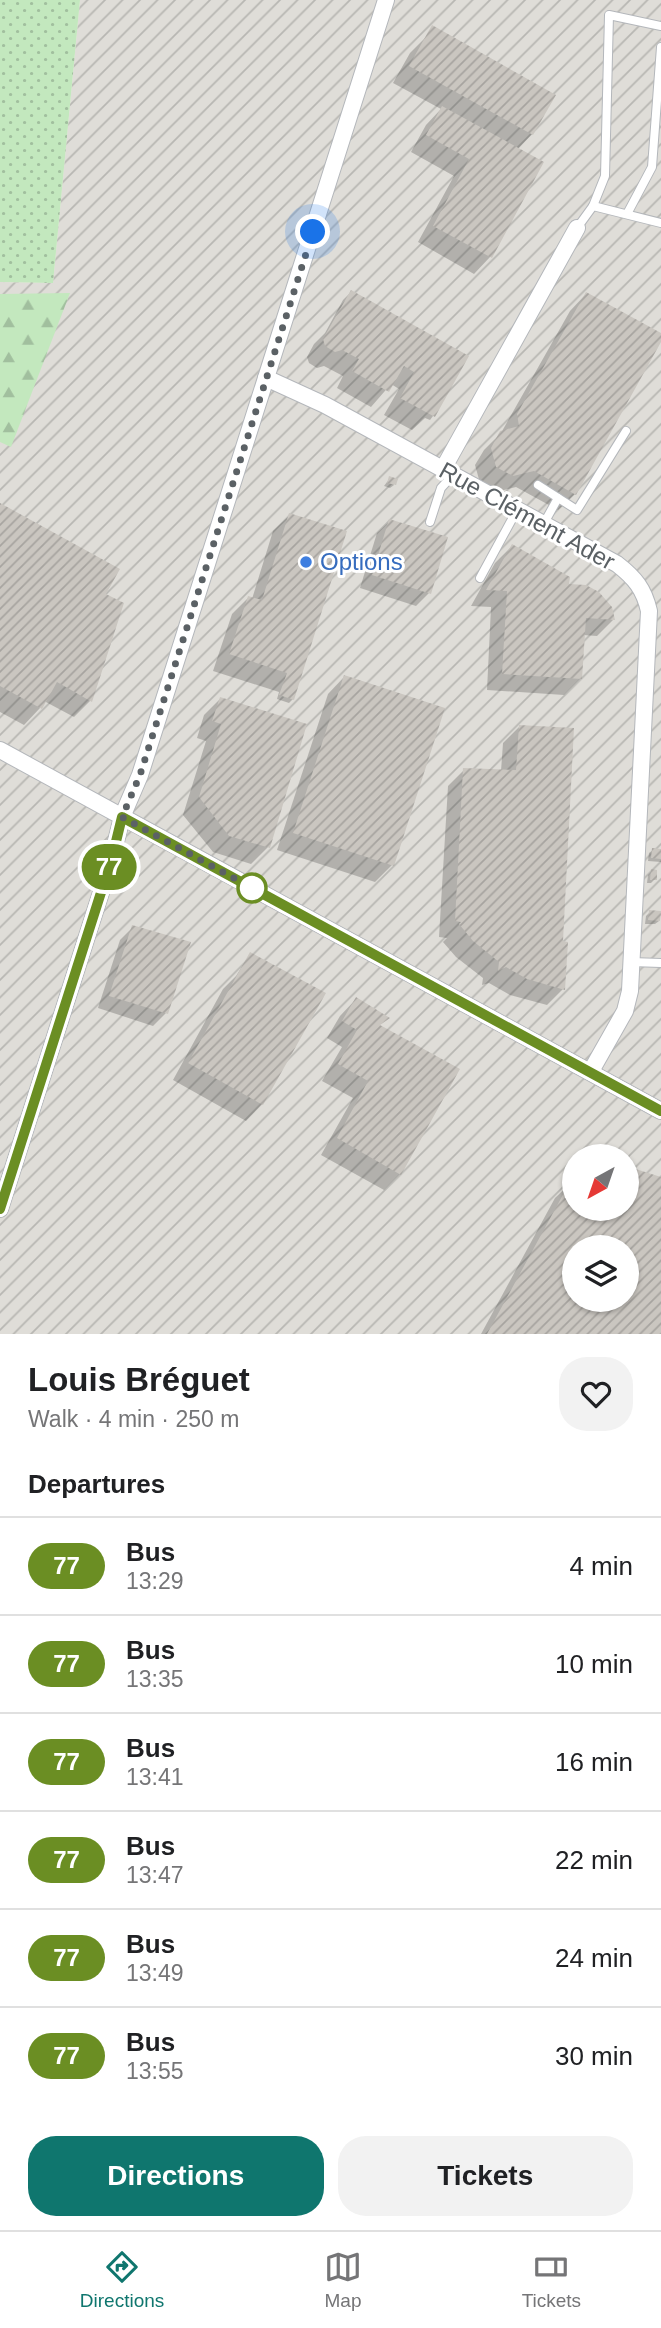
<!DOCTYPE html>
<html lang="en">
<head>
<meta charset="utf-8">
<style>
	:root { --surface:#fff; --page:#f2f2f2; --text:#202124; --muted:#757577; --line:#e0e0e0; --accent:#0f766e }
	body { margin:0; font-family:Arial,sans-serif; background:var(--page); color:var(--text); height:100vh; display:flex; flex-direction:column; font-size:26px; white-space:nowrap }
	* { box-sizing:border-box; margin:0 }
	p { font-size:23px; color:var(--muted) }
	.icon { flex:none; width:38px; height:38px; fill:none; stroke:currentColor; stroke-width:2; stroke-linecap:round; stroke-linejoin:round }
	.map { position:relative; height:1334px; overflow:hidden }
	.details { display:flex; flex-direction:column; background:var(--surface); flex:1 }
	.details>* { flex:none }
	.badge { padding:0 14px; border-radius:23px; font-size:24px; line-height:46px }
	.needle { width:46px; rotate:220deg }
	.buttons { position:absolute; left:562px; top:1144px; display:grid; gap:14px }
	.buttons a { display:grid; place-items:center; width:77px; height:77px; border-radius:50%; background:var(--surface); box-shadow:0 2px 5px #0004; font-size:35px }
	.you { position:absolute; width:35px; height:35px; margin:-18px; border:5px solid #fff; border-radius:50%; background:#1a73e8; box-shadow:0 0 0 10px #1a73e833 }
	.map>.badge { position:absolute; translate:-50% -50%; box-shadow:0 0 0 4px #fff }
	h2 { padding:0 28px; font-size:26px; line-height:63px }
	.round { display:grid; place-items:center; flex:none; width:74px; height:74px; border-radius:28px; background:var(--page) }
	.head { display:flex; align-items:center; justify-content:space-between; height:119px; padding:0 28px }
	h1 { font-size:33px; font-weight:800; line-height:52px }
	.action { display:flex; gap:14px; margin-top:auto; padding:14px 28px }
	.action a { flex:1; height:80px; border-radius:28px; background:var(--accent); color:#fff; font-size:28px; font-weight:800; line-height:80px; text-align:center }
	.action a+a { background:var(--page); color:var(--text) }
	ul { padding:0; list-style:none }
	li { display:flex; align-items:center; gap:21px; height:98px; padding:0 28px; border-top:2px solid var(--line) }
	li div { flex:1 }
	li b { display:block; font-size:26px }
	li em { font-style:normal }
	li .badge { min-width:77px; font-weight:700; text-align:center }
	.dock { display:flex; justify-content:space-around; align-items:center; height:98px; border-top:2px solid var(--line); background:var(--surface); font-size:19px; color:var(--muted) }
	.dock a { display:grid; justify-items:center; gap:4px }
	.dock .current { color:var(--accent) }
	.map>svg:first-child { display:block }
	.industrial { fill:url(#industrial-furrows); fill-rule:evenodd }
	.grass { fill:url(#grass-dots) }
	.forest { fill:url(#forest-firs) }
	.shadow { fill:#0003; fill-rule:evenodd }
	.building { fill:url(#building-hatch); fill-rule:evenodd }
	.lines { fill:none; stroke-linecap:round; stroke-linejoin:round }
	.service-casing { stroke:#b4b7bb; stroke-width:10 }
	.minor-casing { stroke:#b4b7bb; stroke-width:18 }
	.service { stroke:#fff; stroke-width:8 }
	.minor { stroke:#fff; stroke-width:16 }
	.line-casing { stroke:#fff; stroke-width:16 }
	.line { stroke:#6b8e23; stroke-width:10 }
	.walk { stroke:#5b6165; stroke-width:7; stroke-dasharray:0 12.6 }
	.shop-dot { fill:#3f7fe0; stroke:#fff; stroke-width:2.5 }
	.stop-dot { fill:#fff; stroke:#6b8e23; stroke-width:3.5 }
	.labels { text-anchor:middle; stroke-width:6; stroke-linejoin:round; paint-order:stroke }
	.street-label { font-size:24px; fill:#5b6165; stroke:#fff }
	.shop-label { font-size:24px; fill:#366cbe; stroke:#fff; text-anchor:start }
</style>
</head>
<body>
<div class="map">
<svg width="661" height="1334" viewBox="0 0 661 1334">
	<defs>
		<pattern id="industrial-furrows" width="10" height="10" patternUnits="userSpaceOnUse" patternTransform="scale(1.75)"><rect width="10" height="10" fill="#dfddd8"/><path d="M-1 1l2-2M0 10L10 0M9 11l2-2" fill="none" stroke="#b8b7b3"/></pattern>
		<pattern id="grass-dots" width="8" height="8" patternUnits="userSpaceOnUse" patternTransform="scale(1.75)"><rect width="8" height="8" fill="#c3e8be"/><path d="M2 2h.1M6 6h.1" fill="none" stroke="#a1bf9e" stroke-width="1.8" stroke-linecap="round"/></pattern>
		<pattern id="forest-firs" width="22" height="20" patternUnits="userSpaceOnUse" patternTransform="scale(1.75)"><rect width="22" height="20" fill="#c3e8be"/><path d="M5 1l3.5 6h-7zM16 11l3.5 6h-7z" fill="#a1bf9e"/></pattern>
		<pattern id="building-hatch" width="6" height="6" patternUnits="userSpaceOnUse" patternTransform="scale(1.75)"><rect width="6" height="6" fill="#cac6c0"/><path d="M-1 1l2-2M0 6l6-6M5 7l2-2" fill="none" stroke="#a7a4a0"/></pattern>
	</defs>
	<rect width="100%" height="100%" fill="#efebe3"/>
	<path class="industrial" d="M80 0H661V1334H0V282L53 283ZM574 1157H626V1209H574ZM574 1248H626V1300H574Z"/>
	<path class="grass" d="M0 0H80L53 283 0 282Z"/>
	<path class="forest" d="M70 293 11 447 0 442V294Z"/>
	<g class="shadow">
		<path d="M432 27 532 134 517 150 541 163 490 257 474 274 418 242 454 176 411 152 426 125 441 109 393 83 410 53 426 37Z"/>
		<path d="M351 292 467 357 433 416 430 420 425 418 412 430 384 415 399 389 391 384 371 407 337 388 343 376 324 366 317 368 309 363 307 357 314 344 325 333 343 300Z"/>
		<path d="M586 294 661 335V338L575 494 558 510 516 487 496 492 480 483 475 465 484 450 501 433 570 311Z"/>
		<path d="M390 478 394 485 390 488 384 486Z"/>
		<path d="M0 505 104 594 90 701 74 717 44 701 40 708 24 725 0 712Z"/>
		<path d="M290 515 293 699 289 703 277 699 279 692 213 671 232 614 248 598 252 599 273 531Z"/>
		<path d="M390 521 429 593 416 606 360 588 377 533Z"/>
		<path d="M512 546 613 620 597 636 583 635 580 679 564 695 487 690 491 607 471 606 495 563Z"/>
		<path d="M344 677 392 865 375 882 277 850 328 694Z"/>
		<path d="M220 699 268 847 251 864 213 852 183 815 206 741 197 738 204 715Z"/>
		<path d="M520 726 563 989 547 1005 510 995 489 983 482 985 483 978 456 957 443 942 447 938 439 937 448 786 464 770 501 771 503 743Z"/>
		<path d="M653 850 661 851V862L648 861 649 853Z"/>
		<path d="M652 871 655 879 651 883H647L648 875Z"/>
		<path d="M650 912 659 921 655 924H645L646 916Z"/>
		<path d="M133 927 166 1013 153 1026 98 1008 120 940Z"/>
		<path d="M250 954 262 1104 246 1121 173 1080 223 989 236 976Z"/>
		<path d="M356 999 379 1026 400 1174 384 1190 321 1155 353 1098 322 1081 342 1047 327 1038 340 1016Z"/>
		<path d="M626 1168 661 1180V1334H481L555 1198 572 1182 574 1183V1209H626ZM574 1248H626V1300H574Z"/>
	</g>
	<g class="building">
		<path d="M432 25 556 95 533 135 409 66Z"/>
		<path d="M442 106 544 162 492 258 433 226 469 159 426 135Z"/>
		<path d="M351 290 469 356 435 417 400 398 414 372 404 366 389 392 352 371 359 359 342 350 335 352 325 346 323 339Z"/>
		<path d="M586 292 661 333V342L576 495 534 471 513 476 496 467 491 448 500 431 519 426 517 414Z"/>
		<path d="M389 476 398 479 396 485 387 483Z"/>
		<path d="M0 503 120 569 106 594 124 603 92 702 57 682 42 709 0 686Z"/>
		<path d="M289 513 347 531 294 700 279 695 287 673 229 654 248 596 262 600Z"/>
		<path d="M389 519 448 537 431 594 372 575Z"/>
		<path d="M512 544 570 577 569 584 586 585 599 592 612 607 615 620 586 618 582 679 502 674 507 591 486 590Z"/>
		<path d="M344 675 445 708 394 866 293 833Z"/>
		<path d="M220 697 307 724 270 848 229 836 199 797 221 724 212 721Z"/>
		<path d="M519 725 574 728 563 941 568 942 565 990 527 979 506 967 498 971 499 962 473 941 459 924 461 922 455 921 463 768 516 770Z"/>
		<path d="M652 848 661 849V859L651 858Z"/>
		<path d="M651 869 657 870V880H650Z"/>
		<path d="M649 910 661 911 660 921 648 920Z"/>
		<path d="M132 925 191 942 168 1014 109 996Z"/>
		<path d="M250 952 326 993 263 1105 188 1063Z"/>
		<path d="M356 997 390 1018 380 1025 460 1069 401 1175 337 1138 368 1081 338 1064 357 1030 342 1021Z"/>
		<path d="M626 1166 661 1177V1334H487L571 1180 574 1181V1209H626L630 1200 626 1198ZM574 1248H626V1300H574Z"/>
	</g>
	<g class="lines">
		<defs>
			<g id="service">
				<path d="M593 206 605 176 609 15 661 26"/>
				<path d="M627 214 652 167 661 47"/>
				<path d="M577 228 593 206 661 223"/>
				<path d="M538 485 577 510 626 431"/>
				<path d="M430 522 441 488 453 475"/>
				<path d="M543 525 558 498"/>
				<path d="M480 578 517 510"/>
				<path d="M631 962 661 963"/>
			</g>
			<g id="minor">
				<path d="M266 378 325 405 617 564C635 578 644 589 649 611L630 991 625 1011 591 1071"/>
				<path d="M443 469 577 228"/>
				<path d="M0 750 661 1111"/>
				<path d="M0 1209 112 858 122 817 140 775 386 0"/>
			</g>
		</defs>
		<use href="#service" class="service-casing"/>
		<use href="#minor" class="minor-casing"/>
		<use href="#service" class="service"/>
		<use href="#minor" class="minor"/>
	</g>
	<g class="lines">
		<defs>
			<path id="line" d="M0 1209 112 858 122 817 661 1111"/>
		</defs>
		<use href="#line" class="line-casing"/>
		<use href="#line" class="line"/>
		<path class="walk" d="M252 888 254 889 122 817 140 775 313 232"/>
	</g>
	<circle class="shop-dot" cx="306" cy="562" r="7"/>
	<circle class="stop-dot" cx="252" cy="888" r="14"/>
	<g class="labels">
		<g class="street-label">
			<text transform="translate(527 516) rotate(29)" y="8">Rue Clément Ader</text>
		</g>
		<g class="shop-label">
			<text x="320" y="570">Options</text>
		</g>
	</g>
</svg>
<div class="buttons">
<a><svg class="needle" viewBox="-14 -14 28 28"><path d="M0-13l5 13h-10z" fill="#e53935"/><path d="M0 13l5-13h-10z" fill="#757577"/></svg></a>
<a><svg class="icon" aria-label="layers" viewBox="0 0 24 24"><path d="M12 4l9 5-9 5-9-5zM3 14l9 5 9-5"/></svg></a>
</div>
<div class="you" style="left:313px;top:232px"></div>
<b class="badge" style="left:109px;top:867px;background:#6b8e23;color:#fff">77</b>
</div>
<section class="details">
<div class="head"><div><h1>Louis Bréguet</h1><p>Walk · 4 min · 250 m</p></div><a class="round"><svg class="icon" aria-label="heart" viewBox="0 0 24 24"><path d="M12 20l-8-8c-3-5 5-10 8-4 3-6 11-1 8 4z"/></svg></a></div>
<h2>Departures</h2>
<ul>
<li><span class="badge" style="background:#6b8e23;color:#fff">77</span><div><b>Bus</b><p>13:29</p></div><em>4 min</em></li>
<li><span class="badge" style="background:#6b8e23;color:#fff">77</span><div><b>Bus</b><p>13:35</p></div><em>10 min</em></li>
<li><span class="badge" style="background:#6b8e23;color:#fff">77</span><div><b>Bus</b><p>13:41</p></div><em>16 min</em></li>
<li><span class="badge" style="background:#6b8e23;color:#fff">77</span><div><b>Bus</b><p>13:47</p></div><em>22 min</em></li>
<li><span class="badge" style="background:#6b8e23;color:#fff">77</span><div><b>Bus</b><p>13:49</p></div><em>24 min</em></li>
<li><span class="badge" style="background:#6b8e23;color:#fff">77</span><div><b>Bus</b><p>13:55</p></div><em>30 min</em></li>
</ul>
<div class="action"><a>Directions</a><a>Tickets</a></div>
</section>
<nav class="dock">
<a class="current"><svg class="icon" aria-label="directions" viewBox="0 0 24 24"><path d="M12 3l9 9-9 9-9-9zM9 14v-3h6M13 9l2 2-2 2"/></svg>Directions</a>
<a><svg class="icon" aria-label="map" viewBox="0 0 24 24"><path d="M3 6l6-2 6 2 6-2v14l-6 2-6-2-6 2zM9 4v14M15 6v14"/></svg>Map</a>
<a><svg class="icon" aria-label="tickets" viewBox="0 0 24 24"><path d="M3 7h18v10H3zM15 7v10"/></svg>Tickets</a>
</nav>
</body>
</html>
